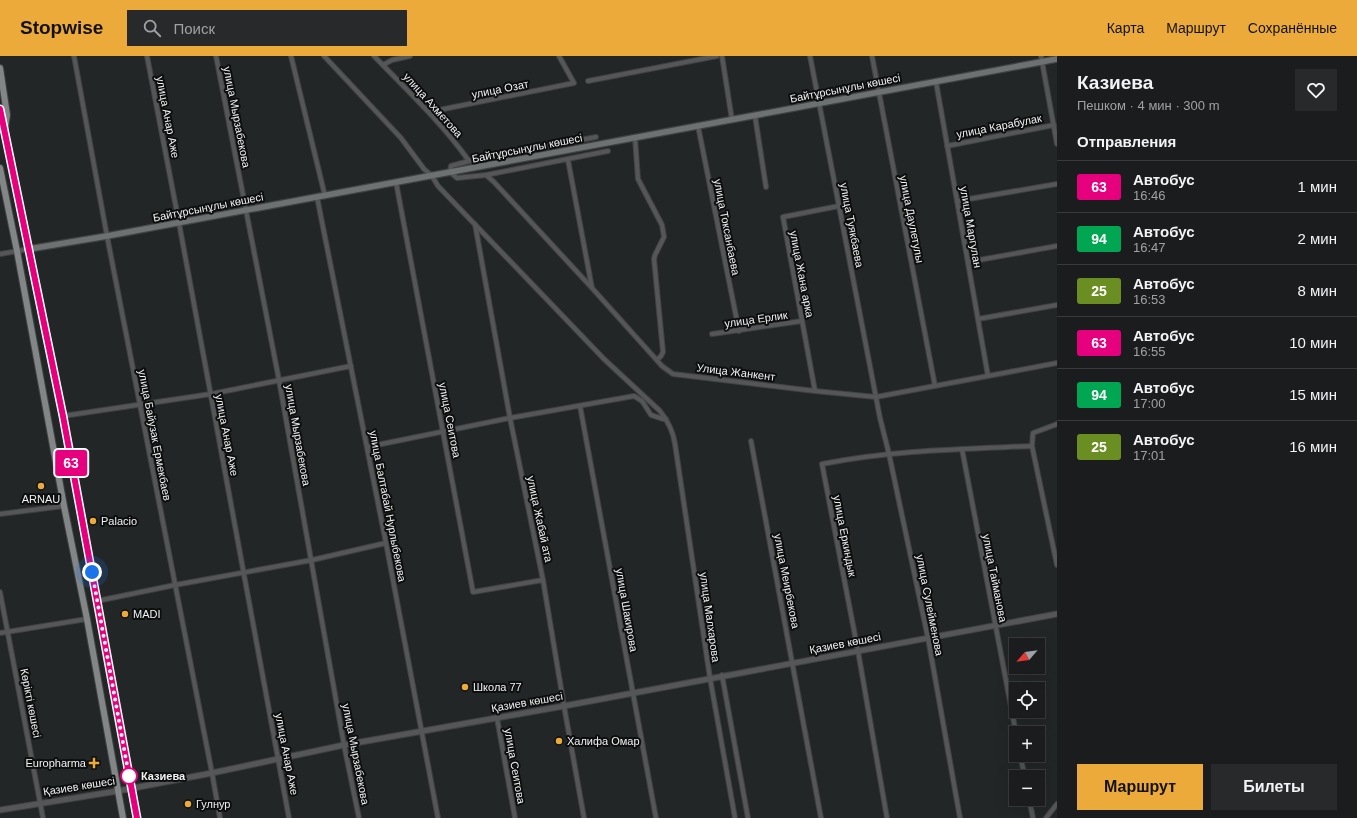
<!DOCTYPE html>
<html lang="ru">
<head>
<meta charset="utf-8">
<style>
	:root { --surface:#1a1c1d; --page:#27292a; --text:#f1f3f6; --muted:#9fa1a4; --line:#383a3b; --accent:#ebaa39 }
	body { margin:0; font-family:Arial,sans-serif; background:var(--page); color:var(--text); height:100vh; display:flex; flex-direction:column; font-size:15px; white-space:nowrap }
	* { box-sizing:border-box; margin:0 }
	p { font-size:13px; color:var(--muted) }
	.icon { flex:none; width:22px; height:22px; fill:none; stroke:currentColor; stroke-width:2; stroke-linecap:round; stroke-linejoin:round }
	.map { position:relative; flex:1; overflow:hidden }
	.drawer { display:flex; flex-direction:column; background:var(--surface); width:300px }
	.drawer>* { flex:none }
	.badge { padding:0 8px; border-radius:3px; font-size:14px; line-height:26px }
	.needle { width:26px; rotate:242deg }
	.controls { position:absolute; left:1009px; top:582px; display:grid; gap:8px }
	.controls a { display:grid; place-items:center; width:36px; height:36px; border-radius:0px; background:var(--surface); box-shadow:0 4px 16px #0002,0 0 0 1px var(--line); font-size:20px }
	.you { position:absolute; width:20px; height:20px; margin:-10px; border:3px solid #fff; border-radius:50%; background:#1a73e8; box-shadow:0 0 0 6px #1a73e833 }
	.map>.badge { position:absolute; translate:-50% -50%; box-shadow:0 0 0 2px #fff }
	h2 { padding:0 20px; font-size:15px; line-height:36px }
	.round { display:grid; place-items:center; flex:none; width:42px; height:42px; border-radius:0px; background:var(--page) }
	.headline { display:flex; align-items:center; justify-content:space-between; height:68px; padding:0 20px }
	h1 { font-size:19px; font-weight:800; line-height:30px }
	.primary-button { display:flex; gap:8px; margin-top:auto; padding:8px 20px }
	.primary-button a { flex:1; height:46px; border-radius:0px; background:var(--accent); color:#111; font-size:16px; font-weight:800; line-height:46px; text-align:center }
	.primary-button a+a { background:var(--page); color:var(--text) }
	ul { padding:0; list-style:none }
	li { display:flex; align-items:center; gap:12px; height:52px; padding:0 20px; border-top:1px solid var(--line) }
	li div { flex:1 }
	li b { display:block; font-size:15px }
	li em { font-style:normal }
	li .badge { min-width:44px; font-weight:700; text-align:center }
	header { display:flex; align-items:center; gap:24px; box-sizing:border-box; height:56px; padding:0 20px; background:var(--accent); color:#111 }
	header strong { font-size:19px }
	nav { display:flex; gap:22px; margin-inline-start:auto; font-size:14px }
	.search { width:280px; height:36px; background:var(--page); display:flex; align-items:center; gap:10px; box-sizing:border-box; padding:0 14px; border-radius:0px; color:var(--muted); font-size:15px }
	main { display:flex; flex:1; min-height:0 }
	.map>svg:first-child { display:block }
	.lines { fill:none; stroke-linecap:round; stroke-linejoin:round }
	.minor-casing { stroke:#404244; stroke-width:6 }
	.tertiary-casing { stroke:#404244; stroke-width:7 }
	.secondary-casing { stroke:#404244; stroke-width:8 }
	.primary-casing { stroke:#404244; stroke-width:8 }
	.minor { stroke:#545657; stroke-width:4 }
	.tertiary { stroke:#545657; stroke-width:5 }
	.secondary { stroke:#6e7172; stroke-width:5.5 }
	.primary { stroke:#828687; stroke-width:6 }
	.line-casing { stroke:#fff; stroke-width:9 }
	.line { stroke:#e6007e; stroke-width:6 }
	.walk { stroke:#eff1f3; stroke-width:4; stroke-dasharray:0 7.2 }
	.poi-dot { fill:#ebaa39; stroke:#0d0f0f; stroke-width:1.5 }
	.stop-dot { fill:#fff; stroke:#e6007e; stroke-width:2 }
	.labels { text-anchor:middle; stroke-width:4; stroke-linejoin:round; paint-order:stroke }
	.street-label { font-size:11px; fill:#eff1f3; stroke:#0d0f0f }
	.poi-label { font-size:11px; fill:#eff1f3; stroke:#0d0f0f; text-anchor:start }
	.stop-label { font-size:11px; font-weight:bold; fill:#eff1f3; stroke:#0d0f0f; text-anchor:start }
</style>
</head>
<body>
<header>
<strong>Stopwise</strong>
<div class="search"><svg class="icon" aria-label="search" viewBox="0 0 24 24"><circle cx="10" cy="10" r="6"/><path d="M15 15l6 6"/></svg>Поиск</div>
<nav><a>Карта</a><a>Маршрут</a><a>Сохранённые</a></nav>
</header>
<main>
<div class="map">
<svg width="1057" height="762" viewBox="0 0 1057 762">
	<rect width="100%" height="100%" fill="#232627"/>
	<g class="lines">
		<defs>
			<g id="minor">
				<path d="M74 0 107 180 212 717 220 762"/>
				<path d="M147 0 179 167 289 762"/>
				<path d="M216 0 279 324 344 689 359 762"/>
				<path d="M291 0 325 140"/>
				<path d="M324 0 401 82 424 113 432 120 438 130 604 303 660 355C668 365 673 374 675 388L710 622 735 762"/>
				<path d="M374 0C407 34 442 67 469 105L596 81"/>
				<path d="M722 0 732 64"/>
				<path d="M810 0 880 362 889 398 928 582 960 762"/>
				<path d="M872 0 935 330"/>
				<path d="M1041 0 1057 88"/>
				<path d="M383 9 392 4 410 0"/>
				<path d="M588 25 717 0"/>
				<path d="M936 26 988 320"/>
				<path d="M429 56 574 27 559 0"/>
				<path d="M755 60 766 131"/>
				<path d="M698 70 739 275"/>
				<path d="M635 82 638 123 662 169 664 181 655 199 654 203 663 296 661 300 657 304"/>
				<path d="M947 90 1054 69"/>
				<path d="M608 95 486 119 494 126 592 232 662 310 673 318 815 335 876 341 1057 307"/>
				<path d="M568 104 592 232"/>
				<path d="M469 105 451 110 450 116 457 122 486 119"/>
				<path d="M396 126 473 536 543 524"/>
				<path d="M317 141 386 487 438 762"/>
				<path d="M957 145 1057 128"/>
				<path d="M475 168 510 362 543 524 564 650 584 762"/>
				<path d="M0 198 29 193"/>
				<path d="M968 206 1057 190"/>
				<path d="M978 263 1057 249"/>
				<path d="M712 278 802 265"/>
				<path d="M815 335 783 161 839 150"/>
				<path d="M580 350 656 762"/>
				<path d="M63 360 211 338 351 310"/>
				<path d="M1057 368 1033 377 1032 390 1057 509"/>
				<path d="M751 385 821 762"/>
				<path d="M367 391 510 362 634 340 642 345 651 359 663 363H666"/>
				<path d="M962 393 1016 677"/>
				<path d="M0 458 64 450"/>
				<path d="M0 536 43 762"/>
				<path d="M97 545 175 529 312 504 386 487"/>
				<path d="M0 577 87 563"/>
				<path d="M722 619 748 762"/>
				<path d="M497 662 515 762"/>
				<path d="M1020 699 1025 721"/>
				<path d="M1029 743 1033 762"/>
				<path d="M887 762 858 595 822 408C891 394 962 393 1032 390"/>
				<path d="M1046 762 1057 748"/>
			</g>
			<path id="tertiary" d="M0 754 118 735 212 717 344 689 564 650 1057 558"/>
			<path id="secondary" d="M29 193 107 180 1057 3"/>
			<g id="primary">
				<path d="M0 12 7 59 5 72"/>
				<path d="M0 53 63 360 137 762"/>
				<path d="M0 112 17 195 64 450 87 563 123 762"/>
			</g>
		</defs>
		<use href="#minor" class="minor-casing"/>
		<use href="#tertiary" class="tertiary-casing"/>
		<use href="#secondary" class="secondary-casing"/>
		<use href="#primary" class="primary-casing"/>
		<use href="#minor" class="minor"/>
		<use href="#tertiary" class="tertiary"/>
		<use href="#secondary" class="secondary"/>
		<use href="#primary" class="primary"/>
	</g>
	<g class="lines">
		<defs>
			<path id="line" d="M0 53 63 360 137 762"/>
		</defs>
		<use href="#line" class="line-casing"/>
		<use href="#line" class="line"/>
		<path class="walk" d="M92 516 129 720"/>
	</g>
	<g class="poi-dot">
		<circle cx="41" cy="430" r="4"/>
		<circle cx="93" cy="465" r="4"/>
		<circle cx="125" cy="558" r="4"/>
		<circle cx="465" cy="631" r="4"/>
		<circle cx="559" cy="685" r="4"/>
		<path d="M92 701h4v4h4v4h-4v4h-4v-4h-4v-4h4z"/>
		<circle cx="188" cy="748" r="4"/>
	</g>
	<circle class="stop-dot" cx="129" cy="720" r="8"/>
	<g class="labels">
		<g class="street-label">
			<text transform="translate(845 32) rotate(-11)" y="4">Байтұрсынұлы көшесі</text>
			<text transform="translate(500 33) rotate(-11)" y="4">улица Озат</text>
			<text transform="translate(433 49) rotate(48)" y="4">улица Ахметова</text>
			<text transform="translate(168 61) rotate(79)" y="4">улица Анар Аже</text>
			<text transform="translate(237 61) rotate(79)" y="4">улица Мырзабекова</text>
			<text transform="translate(999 70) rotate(-11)" y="4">улица Карабулак</text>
			<text transform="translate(527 92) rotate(-11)" y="4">Байтұрсынұлы көшесі</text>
			<text transform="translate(208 151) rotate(-11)" y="4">Байтұрсынұлы көшесі</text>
			<text transform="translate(912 163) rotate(79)" y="4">улица Даулетулы</text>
			<text transform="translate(852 169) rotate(79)" y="4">улица Туякбаева</text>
			<text transform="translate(727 171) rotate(79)" y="4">улица Токсанбаева</text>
			<text transform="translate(971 171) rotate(80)" y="4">улица Маргулан</text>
			<text transform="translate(802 218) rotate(79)" y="4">улица Жана арка</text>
			<text transform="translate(756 263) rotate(-8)" y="4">улица Ерлик</text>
			<text transform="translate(736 316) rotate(7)" y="4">Улица Жанкент</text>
			<text transform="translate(450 364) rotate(79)" y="4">улица Сеитова</text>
			<text transform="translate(155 379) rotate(79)" y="4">улица Байузак Ермекбаев</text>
			<text transform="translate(227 379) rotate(79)" y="4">улица Анар Аже</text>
			<text transform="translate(298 379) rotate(80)" y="4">улица Мырзабекова</text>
			<text transform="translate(388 450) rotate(79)" y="4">улица Балтабай Нурлыбекова</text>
			<text transform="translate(540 463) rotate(78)" y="4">улица Жабай ата</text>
			<text transform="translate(845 480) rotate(79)" y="4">улица Еркиндык</text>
			<text transform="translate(995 522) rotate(79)" y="4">улица Тайманова</text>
			<text transform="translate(787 525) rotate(79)" y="4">улица Меирбекова</text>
			<text transform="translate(930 549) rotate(79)" y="4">улица Сулейменова</text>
			<text transform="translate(627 554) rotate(80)" y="4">улица Шакирова</text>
			<text transform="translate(710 561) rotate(82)" y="4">улица Малхарова</text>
			<text transform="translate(845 587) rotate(-11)" y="4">Қазиев көшесі</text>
			<text transform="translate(527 646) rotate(-10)" y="4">Қазиев көшесі</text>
			<text transform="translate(31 647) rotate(79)" y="4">Көрікті көшесі</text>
			<text transform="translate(287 698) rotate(79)" y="4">улица Анар Аже</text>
			<text transform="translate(356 698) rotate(79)" y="4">улица Мырзабекова</text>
			<text transform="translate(515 710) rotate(80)" y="4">улица Сеитова</text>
			<text transform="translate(79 730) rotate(-9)" y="4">Қазиев көшесі</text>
		</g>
		<g class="poi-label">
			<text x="41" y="447" text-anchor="middle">ARNAU</text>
			<text x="101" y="469">Palacio</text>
			<text x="133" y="562">MADI</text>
			<text x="473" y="635">Школа 77</text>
			<text x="567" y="689">Халифа Омар</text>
			<text x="86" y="711" text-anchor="end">Europharma</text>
			<text x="196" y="752">Гулнур</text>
		</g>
		<g class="stop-label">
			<text x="141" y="724">Казиева</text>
		</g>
	</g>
</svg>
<div class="controls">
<a><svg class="needle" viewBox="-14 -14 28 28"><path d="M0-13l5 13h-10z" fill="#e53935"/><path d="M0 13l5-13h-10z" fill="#9fa1a4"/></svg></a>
<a><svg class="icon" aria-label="locate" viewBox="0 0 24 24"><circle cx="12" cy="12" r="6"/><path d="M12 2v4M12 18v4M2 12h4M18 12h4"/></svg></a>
<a>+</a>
<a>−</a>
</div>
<div class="you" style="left:92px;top:516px"></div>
<b class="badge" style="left:71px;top:407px;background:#e6007e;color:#fff">63</b>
</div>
<section class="drawer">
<div class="headline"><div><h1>Казиева</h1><p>Пешком · 4 мин · 300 m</p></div><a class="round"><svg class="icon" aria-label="heart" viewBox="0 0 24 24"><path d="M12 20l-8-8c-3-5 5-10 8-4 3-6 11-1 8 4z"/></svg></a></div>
<h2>Отправления</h2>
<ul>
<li><span class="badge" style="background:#e6007e;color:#fff">63</span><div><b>Автобус</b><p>16:46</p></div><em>1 мин</em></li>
<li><span class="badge" style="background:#00a651;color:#fff">94</span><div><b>Автобус</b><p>16:47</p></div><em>2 мин</em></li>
<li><span class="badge" style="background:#6b8e23;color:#fff">25</span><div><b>Автобус</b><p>16:53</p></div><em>8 мин</em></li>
<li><span class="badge" style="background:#e6007e;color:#fff">63</span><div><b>Автобус</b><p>16:55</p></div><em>10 мин</em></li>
<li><span class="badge" style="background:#00a651;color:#fff">94</span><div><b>Автобус</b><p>17:00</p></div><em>15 мин</em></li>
<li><span class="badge" style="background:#6b8e23;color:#fff">25</span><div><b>Автобус</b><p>17:01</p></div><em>16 мин</em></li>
</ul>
<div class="primary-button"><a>Маршрут</a><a>Билеты</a></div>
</section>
</main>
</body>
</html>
